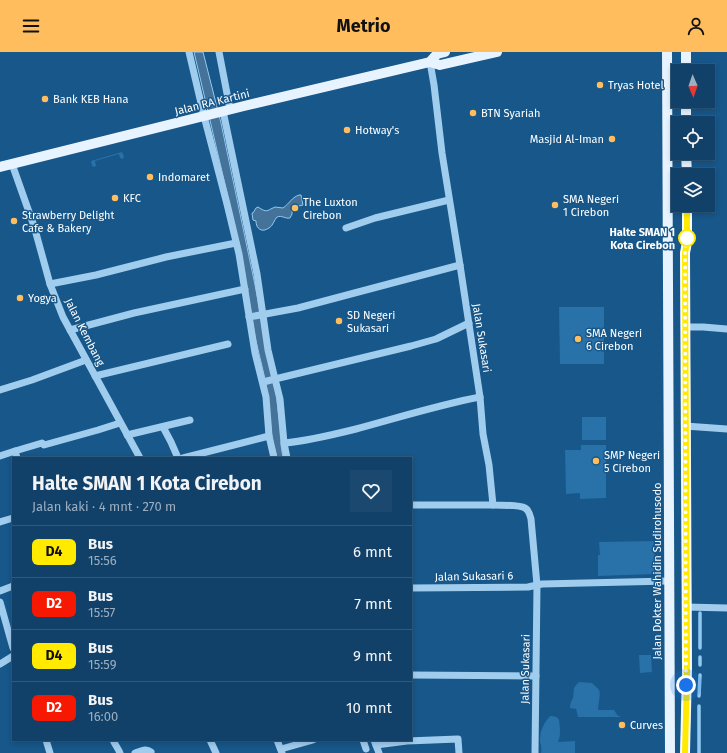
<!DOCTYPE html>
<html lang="id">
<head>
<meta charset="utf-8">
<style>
	:root { --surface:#114168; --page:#1a486e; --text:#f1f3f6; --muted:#9cafc0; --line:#305a7c; --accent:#ffbd5d }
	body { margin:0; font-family:"Fira Sans",sans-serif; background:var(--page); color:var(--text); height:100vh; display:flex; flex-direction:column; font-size:15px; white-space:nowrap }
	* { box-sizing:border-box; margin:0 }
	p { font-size:13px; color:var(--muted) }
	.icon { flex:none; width:22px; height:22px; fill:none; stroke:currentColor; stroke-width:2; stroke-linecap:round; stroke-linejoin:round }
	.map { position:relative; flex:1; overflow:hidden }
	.drawer { position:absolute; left:12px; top:405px; width:400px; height:284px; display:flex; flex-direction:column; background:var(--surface); border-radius:0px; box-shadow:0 2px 6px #0003,0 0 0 1px var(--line) }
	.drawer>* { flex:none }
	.badge { padding:0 8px; border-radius:6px; font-size:14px; line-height:26px }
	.needle { width:26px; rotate:178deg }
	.tools { position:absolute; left:671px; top:12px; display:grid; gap:8px }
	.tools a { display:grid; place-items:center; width:44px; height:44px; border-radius:0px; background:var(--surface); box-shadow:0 2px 6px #0003,0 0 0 1px var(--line); font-size:20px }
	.you { position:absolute; width:20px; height:20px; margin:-10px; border:3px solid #fff; border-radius:50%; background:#1a73e8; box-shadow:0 0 0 6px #1a73e833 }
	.map>.badge { position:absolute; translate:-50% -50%; box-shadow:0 0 0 2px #fff }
	.round { display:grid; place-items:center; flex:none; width:42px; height:42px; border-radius:0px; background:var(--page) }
	.summary { display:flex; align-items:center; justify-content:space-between; height:68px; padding:0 20px }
	h1 { font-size:19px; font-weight:700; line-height:30px }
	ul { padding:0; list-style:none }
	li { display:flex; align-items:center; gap:12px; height:52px; padding:0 20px; border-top:1px solid var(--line) }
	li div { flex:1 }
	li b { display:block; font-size:15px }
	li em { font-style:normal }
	li .badge { min-width:44px; font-weight:700; text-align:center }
	header { display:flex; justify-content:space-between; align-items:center; height:52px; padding:0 20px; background:var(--accent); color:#111; font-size:18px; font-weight:700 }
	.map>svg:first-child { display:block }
	.green { fill:#2971a9 }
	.water { fill:#447298; stroke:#92c9f1 }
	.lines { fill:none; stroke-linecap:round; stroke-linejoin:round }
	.stream { stroke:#92c9f1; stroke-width:3.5 }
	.minor { stroke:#a0ccee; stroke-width:7 }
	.major { stroke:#e7f3ff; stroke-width:10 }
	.line-casing { stroke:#fff; stroke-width:9 }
	.line { stroke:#ffea00; stroke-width:6 }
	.walk { stroke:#fff; stroke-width:4; stroke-dasharray:0 7.2 }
	.poi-dot { fill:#ffbd5d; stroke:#17578a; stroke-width:1.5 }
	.stop-dot { fill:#fff; stroke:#ffea00; stroke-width:2 }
	.labels { text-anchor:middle; stroke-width:3; stroke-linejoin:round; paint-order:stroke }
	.poi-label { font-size:11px; fill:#fff; stroke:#17578a; text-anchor:start }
	.street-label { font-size:11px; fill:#fff; stroke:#17578a }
	.stop-label { font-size:11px; font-weight:bold; fill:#fff; stroke:#17578a; text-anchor:end }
</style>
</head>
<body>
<header><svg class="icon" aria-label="menu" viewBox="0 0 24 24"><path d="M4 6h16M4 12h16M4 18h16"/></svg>Metrio<svg class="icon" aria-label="person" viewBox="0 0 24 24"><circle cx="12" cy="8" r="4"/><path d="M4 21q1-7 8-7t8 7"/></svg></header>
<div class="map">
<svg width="727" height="701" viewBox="0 0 727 701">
	<rect width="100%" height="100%" fill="#17578a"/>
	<g class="green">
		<path d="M122 100 124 105 123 107 120 106 119 102 95 109 96 114 94 115 92 114 91 109Z"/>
		<path d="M559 255H604V312H560Z"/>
		<rect x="582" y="365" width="24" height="23"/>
		<path d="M581 393H606V446L580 447V441L566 442 565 398H581Z"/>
		<path d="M654 489 655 522 598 524V503H600L599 490Z"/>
		<path d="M639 603H651L652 620 640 621Z"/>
		<path d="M579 630 592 631C594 633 597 635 599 638 601 641 598 654 598 658H614L618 664H620V665H578L576 657 570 656C570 651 571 650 573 646 575 637 571 638 579 630Z"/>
		<path d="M550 664C561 664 559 669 560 677 560 683 560 685 558 690L575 689V701H541C541 699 542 697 541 694 541 690 540 693 540 688 540 678 544 671 550 664Z"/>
	</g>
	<g class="water">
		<path d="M194 0H203L221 71 255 233 276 341 282 390 281 393 283 406H277L272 386 266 331 255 285 242 205Z"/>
		<path d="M299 143H301L303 153 299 154H296L292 156V162L290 166C285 167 282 163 277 165 274 168 273 174 269 176 262 181 256 177 256 169L253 168 252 161H253L256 156 258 155C267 161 266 159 275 155L283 156C290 151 291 146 299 143Z"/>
	</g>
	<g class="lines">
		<g class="stream">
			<path d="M700 596V561"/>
			<path d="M700 613V605"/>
			<path d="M699 644 700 623"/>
			<path d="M699 701V654"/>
		</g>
		<g class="minor">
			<path d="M189 0 204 64 227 152 239 202 255 301 266 345 269 384 274 406"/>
			<path d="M219 0 230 57"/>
			<path d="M430 10 434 33 442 101 460 213 480 345 483 382 489 413 493 453C500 453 520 453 525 456 529 458 530 463 531 467L537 533 535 701"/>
			<path d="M223 59 257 222 268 298 275 327 263 330"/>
			<path d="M12 112 34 174 50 232 63 265 140 406"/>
			<path d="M346 176 375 166 449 148"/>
			<path d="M50 232 96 223 166 205 236 191"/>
			<path d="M249 265 298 256 460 213"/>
			<path d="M685 275H703L727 277"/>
			<path d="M70 278 134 261 245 237"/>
			<path d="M95 324 228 292"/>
			<path d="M0 338 32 328 86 308"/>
			<path d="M685 374 727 377"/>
			<path d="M163 375 171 390 178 406"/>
			<path d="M127 383 190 368"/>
			<path d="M284 391C308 389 332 383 356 377 397 366 438 353 480 345"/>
			<path d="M15 399 42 391 44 393 98 378 120 371"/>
			<path d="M0 404 15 399 17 406"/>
			<path d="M183 406 269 384"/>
			<path d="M287 406 284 391 280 347 275 327 411 294 436 287 469 271"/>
			<path d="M411 453H493"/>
			<path d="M0 470 13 466"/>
			<path d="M411 536 528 535 542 532 669 529"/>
			<path d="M0 539 13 534"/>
			<path d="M0 550 13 596"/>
			<path d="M686 555 727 556"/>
			<path d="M0 612 13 604"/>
			<path d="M411 623 536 624"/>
			<path d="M46 688 50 701"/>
			<path d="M113 688C115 693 118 696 120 701"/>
			<path d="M210 688 216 701"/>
			<path d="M277 688 282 701"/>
			<path d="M363 688 366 697"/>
			<path d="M374 688 379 701"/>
			<path d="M376 693 407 689 458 687 459 701"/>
			<path d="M281 697 313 688"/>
			<path d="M135 701C141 699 146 696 151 700"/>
		</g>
		<g class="major">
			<path d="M667 0 670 701"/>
			<path d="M686 0V19"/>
			<path d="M430 10 437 2 445 0"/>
			<path d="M686 49V71"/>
			<path d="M686 101 687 123"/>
			<path d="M0 115 244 54 430 10 440 13 497 0"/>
			<path d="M685 701 687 619 685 201 687 190V153"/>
		</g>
	</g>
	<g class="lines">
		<defs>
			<path id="line" d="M685 701 687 619 685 201 687 190V153"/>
		</defs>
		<use href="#line" class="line-casing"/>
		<use href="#line" class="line"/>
		<path class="walk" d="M686 633 685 201 687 186"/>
	</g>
	<g class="poi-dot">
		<circle cx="600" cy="33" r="4"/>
		<circle cx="45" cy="47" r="4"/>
		<circle cx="473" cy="61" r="4"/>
		<circle cx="347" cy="78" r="4"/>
		<circle cx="612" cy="87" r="4"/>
		<circle cx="150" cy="125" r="4"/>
		<circle cx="115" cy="146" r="4"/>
		<circle cx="555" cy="153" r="4"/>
		<circle cx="295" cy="156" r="4"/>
		<circle cx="14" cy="169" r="4"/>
		<circle cx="20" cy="246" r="4"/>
		<circle cx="339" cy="269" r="4"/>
		<circle cx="578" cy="287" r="4"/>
		<circle cx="596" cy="409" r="4"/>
		<circle cx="622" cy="673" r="4"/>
	</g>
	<circle class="stop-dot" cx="687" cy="186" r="8"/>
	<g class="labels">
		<g class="poi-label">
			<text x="608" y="37">Tryas Hotel</text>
			<text x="53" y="51">Bank KEB Hana</text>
			<text x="481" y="65">BTN Syariah</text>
			<text x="355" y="82">Hotway's</text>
			<text x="604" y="91" text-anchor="end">Masjid Al-Iman</text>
			<text x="158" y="129">Indomaret</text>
			<text x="123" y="150">KFC</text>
			<text x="563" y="151">SMA Negeri<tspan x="563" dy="13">1 Cirebon</tspan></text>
			<text x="303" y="154">The Luxton<tspan x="303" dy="13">Cirebon</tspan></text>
			<text x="22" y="167">Strawberry Delight<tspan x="22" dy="13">Cafe &amp; Bakery</tspan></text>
			<text x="28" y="250">Yogya</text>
			<text x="347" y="267">SD Negeri<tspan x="347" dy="13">Sukasari</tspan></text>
			<text x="586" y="285">SMA Negeri<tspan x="586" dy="13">6 Cirebon</tspan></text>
			<text x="604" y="407">SMP Negeri<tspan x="604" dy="13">5 Cirebon</tspan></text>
			<text x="630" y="677">Curves</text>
		</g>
		<g class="street-label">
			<text transform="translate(212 50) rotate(-14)" y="4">Jalan RA Kartini</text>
			<text transform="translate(85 280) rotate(63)" y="4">Jalan Kembang</text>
			<text transform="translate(482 286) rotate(81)" y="4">Jalan Sukasari</text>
			<text transform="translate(657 519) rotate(-90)" y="4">Jalan Dokter Wahidin Sudirohusodo</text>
			<text transform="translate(474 524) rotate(-1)" y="4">Jalan Sukasari 6</text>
			<text transform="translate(525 617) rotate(-89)" y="4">Jalan Sukasari</text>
		</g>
		<g class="stop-label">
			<text x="675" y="184">Halte SMAN 1<tspan x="675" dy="13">Kota Cirebon</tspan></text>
		</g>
	</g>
</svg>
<div class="tools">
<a><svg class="needle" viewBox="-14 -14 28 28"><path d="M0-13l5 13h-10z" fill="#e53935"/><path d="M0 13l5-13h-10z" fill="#9cafc0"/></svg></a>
<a><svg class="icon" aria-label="locate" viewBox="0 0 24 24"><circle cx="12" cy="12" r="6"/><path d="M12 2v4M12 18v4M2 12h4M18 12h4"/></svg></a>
<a><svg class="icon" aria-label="layers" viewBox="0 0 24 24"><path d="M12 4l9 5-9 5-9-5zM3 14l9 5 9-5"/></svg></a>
</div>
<div class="you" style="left:686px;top:633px"></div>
<section class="drawer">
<div class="summary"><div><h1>Halte SMAN 1 Kota Cirebon</h1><p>Jalan kaki · 4 mnt · 270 m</p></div><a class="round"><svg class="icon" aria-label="heart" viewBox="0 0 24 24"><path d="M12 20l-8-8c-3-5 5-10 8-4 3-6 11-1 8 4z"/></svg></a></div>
<ul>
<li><span class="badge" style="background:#ffea00;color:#111">D4</span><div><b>Bus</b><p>15:56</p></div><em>6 mnt</em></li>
<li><span class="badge" style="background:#f61800;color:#fff">D2</span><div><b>Bus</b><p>15:57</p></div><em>7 mnt</em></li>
<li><span class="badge" style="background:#ffea00;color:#111">D4</span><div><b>Bus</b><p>15:59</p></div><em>9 mnt</em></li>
<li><span class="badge" style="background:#f61800;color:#fff">D2</span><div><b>Bus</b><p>16:00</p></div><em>10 mnt</em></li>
</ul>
</section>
</div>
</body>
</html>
